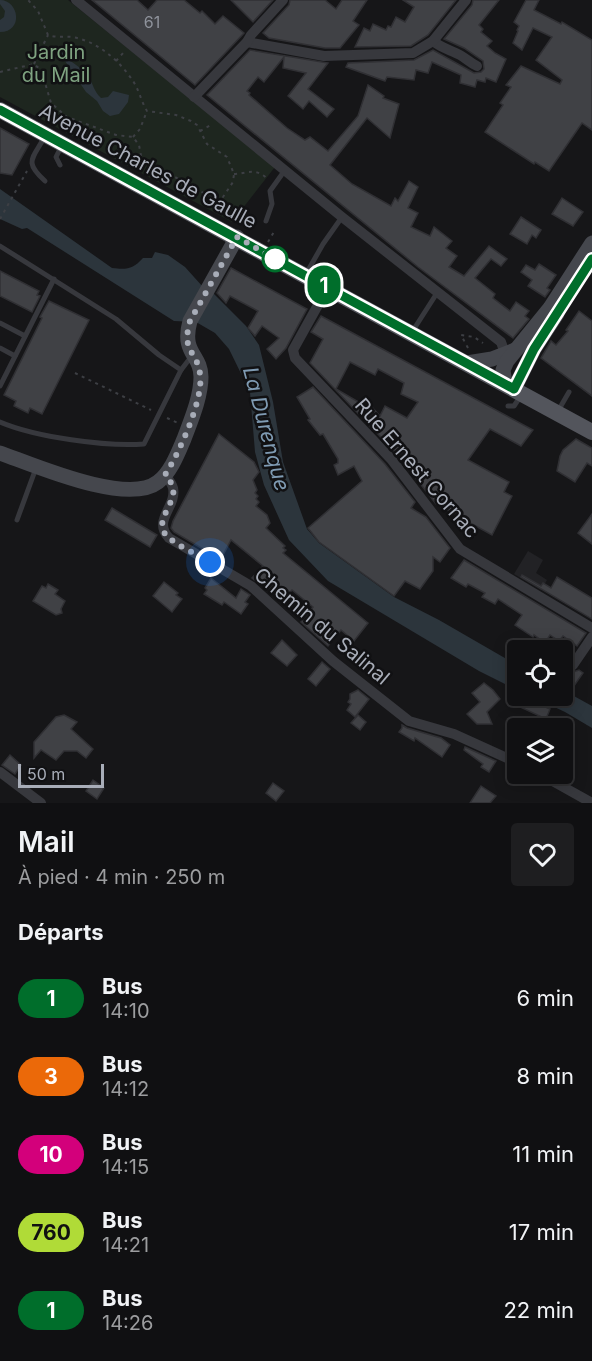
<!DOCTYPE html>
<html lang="fr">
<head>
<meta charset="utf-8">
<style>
	:root { --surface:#101012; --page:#1e1e20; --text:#f1f3f6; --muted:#9c9d9f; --line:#303032 }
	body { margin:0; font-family:Inter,sans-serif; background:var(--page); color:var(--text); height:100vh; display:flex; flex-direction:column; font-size:22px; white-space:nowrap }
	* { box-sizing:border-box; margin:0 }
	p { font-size:20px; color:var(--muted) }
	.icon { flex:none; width:33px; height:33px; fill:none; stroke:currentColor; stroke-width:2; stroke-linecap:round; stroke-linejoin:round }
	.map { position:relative; height:803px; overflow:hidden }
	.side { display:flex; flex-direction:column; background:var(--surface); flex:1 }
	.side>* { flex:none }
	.badge { padding:0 12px; border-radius:20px; font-size:21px; line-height:39px }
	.tools { position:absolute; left:507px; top:640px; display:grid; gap:12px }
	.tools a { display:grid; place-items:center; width:66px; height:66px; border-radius:6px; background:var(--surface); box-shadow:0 3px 15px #0003,0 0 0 2px var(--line); font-size:30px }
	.scale { position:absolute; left:18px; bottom:15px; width:86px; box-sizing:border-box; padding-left:6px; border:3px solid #a8adb8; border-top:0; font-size:16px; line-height:21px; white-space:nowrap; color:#a8adb8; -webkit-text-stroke:4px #111113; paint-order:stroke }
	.you { position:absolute; width:30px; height:30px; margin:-15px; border:4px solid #fff; border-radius:50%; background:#1a73e8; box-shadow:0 0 0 9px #1a73e833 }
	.map>.badge { position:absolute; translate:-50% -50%; box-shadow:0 0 0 3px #fff }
	h2 { padding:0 18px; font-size:22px; line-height:54px }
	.round { display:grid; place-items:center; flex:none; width:63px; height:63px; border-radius:6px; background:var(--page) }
	.overview { display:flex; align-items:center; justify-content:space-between; height:102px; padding:0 18px }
	h1 { font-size:28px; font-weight:600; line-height:45px }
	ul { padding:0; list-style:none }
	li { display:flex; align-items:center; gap:18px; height:78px; padding:0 18px }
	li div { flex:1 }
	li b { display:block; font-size:22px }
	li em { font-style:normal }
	li .badge { min-width:66px; font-weight:700; text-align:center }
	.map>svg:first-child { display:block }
	.built { fill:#222225 }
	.green { fill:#1e261f }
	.water { fill:#2c353c }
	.building { fill:#404145; stroke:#303034; stroke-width:1.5; fill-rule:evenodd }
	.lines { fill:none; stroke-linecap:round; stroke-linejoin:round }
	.path { stroke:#3d3f44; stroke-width:2; stroke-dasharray:3 4.5; stroke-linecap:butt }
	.lane { stroke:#37383d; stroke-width:5 }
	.street { stroke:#37383d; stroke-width:10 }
	.secondary { stroke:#45474d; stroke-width:15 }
	.primary { stroke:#53555c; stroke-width:16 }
	.line-casing { stroke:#fff; stroke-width:14 }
	.line { stroke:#006e2b; stroke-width:9 }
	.walk { stroke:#a8adb8; stroke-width:6; stroke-dasharray:0 10.8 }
	.stop-dot { fill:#fff; stroke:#006e2b; stroke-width:3 }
	.labels { text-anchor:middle; stroke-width:5; stroke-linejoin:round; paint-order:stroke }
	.number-label { font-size:16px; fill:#8e929b }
	.park-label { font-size:20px; fill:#7fa381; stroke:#111113 }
	.street-label { font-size:20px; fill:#a8adb8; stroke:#111113 }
	.water-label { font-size:21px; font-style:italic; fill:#7f9bb3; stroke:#111113 }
</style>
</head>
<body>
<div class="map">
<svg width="592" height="803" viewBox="0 0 592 803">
	<rect width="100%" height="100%" fill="#161618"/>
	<path class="built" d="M528 551 543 560 536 573 547 580 541 590 514 574Z"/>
	<path class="green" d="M0 0H68L275 167 232 222 0 97Z"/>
	<g class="water">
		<path d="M0 0C19 0 24 32 0 32V20L4 17 5 11 0 4Z"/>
		<path d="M59 52H62C69 62 83 68 88 76 93 83 94 92 101 98L108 97 113 91 129 95 128 102 119 114 110 116 103 111 97 101 86 92Z"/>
		<path d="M0 189 112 268C127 270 133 269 143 258H152L155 252 168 255 185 267 203 287 213 293 246 326 259 345 273 402 283 462 307 529 319 543 394 597 439 620 517 665V690L479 671 328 581 289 540 264 485 255 452 250 392 229 349 215 333 196 322 174 321 27 228 22 229 0 219Z"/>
		<path d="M563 690 592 706V728L565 712 531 696H562Z"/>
	</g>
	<g class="building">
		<path d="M92 0H137L148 10 157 0H184L200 13 202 11 215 24 223 16 244 33 195 85Z"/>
		<path d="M231 0H273L253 22Z"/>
		<path d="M290 0H325L336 9 342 0H367L353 21 359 25 340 48H325L269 38 263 33 289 5Z"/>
		<path d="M403 0H456L428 35 411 46 355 47 364 28 370 31 373 24 386 30 388 26 391 27 396 17 405 22 414 7Z"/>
		<path d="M473 0H499L479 25 483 29 481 32 492 41 487 46 495 53 506 59 496 82 486 78 485 82 477 80 475 87 460 83 461 75 432 62 428 73 416 70 414 80 387 77 385 81 346 67 348 63 414 60 433 50 474 73 481 72 484 69 483 61 464 48 444 39 472 5Z"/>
		<path d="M526 0H539L534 10 561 24 562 22 592 40V130L582 123 549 171 535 162 534 164 485 132 503 105 500 103 511 87 506 85 521 66 560 84 562 80 536 60 552 37 533 28 522 50 513 43 518 31 517 30 519 26 514 22Z"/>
		<path d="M250 50 328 63 308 89 334 109 327 117 309 101 303 109 288 96 306 73 283 68 284 57 264 82 258 77 247 91 250 93 249 95 287 128 305 140 310 137 328 151 358 116 368 85 384 96 383 98 399 104 390 138 367 118 330 165 352 184 391 206 395 198 398 201 409 181 418 187 408 208 418 213 411 227 430 236 434 227 452 241 446 248 457 256 449 267 464 276 489 246 507 259 501 266 491 259 475 278 495 294 493 298 510 311 516 302 529 311 525 316 529 319 513 338 418 267 207 95Z"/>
		<path d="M0 128 29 144 12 175 0 173Z"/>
		<path d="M562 198 583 212 573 226 552 214Z"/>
		<path d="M521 217 541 230 536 238 532 235 527 244 510 234Z"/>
		<path d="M539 264 556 275 547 288 550 290 545 297 528 286 532 280 521 272 526 265 535 270Z"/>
		<path d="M231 268 307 309 286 348 276 359 267 349 279 338 262 326 255 336 248 328 258 311 230 296 226 303 217 293Z"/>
		<path d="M0 271 39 291 37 295 40 296 32 312 0 296Z"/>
		<path d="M49 301 89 320 42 414 30 408 28 413 14 406 16 401 4 395 42 318 40 317Z"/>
		<path d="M579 311 592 321V396L541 358 551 341 556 345 568 331 566 330Z"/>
		<path d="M321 316 533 430 521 446 490 429 468 460 509 482 504 492 512 496 492 535 436 504 397 454 310 363 323 339 311 332ZM350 362 375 375 378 369 404 383 401 394 418 402 407 418 385 406 380 416 369 404 367 407 336 389Z"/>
		<path d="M313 387 385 464 415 502 411 508 426 517 450 548 440 562 433 557V571L420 589 405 581 394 596 319 542 308 528 362 481 354 466 338 475 334 465 338 463V459L323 434 320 435 308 420 310 419 297 397Z"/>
		<path d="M219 434 254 462 259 472 253 480 257 490 255 493 258 496 256 499 259 502 256 506 267 515 270 523 266 528 285 546 283 548 286 550 283 553 368 623 354 641 341 630 328 646 301 622 313 607 292 590 282 601 259 581 258 583 252 578 263 566 231 540 222 557 213 553V555L174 532 171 528 173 521Z"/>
		<path d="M576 439 592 448V466L587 463 575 482 557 471 560 456 563 450Z"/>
		<path d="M112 508 157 535 150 547 105 520Z"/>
		<path d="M592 514V544L578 533Z"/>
		<path d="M464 560 586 633 577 646 563 636 559 641 550 635 545 643 534 635 533 637 515 625 522 615 498 599 495 604 482 597 485 593 468 584 466 587 451 578Z"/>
		<path d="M522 575 541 586 543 583 551 588 557 577 592 598V619L521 577Z"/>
		<path d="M211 578 236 598 241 589 250 595 245 602 248 604 241 614 224 602 222 605 204 594 207 590 205 588Z"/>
		<path d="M164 582 178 593 176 595 182 599 172 612 153 596Z"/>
		<path d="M48 584 58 590 55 594 65 601 61 609 62 613 56 615 33 601 42 586 46 588Z"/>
		<path d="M282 640 297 655 287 666 271 653Z"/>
		<path d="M562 661 566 663V668L569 671 573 672 579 670 583 673 569 693 562 689Z"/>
		<path d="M322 662 330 669 316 686 308 679Z"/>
		<path d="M484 683 493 690 500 699 487 712 492 724H477L467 714 480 702 472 693Z"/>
		<path d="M358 690 369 699 355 717 347 710 351 704 348 702 350 699V694Z"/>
		<path d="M522 697 550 709 546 719 518 706Z"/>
		<path d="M64 715 77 722 71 729 93 749 86 758 77 751H64L56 760 41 750 34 758V742L56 717Z"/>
		<path d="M358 715 366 722 360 730 351 723Z"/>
		<path d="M402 725 407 728 441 738 450 745 442 757 415 738 414 741 399 732 402 728Z"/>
		<path d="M465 747 496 761 489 772 481 767 483 764 464 750Z"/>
		<path d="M10 755 21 765 15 774 2 765Z"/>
		<path d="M93 780 104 788 97 799 86 791Z"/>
		<path d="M273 783 284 791 276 801 266 793Z"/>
		<path d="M481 786 496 796 490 803H470Z"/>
	</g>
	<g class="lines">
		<g class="path">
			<path d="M116 61 124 52"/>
			<path d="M34 64 48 35"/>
			<path d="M0 72 34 64 41 70 43 76 51 103 67 117 116 135 133 137 139 145 142 161 189 184 210 197 216 198 223 197 233 182 234 174 227 157 207 144 197 125 191 121 176 115 147 111C141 101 139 90 133 81 119 60 97 41 72 37 64 36 56 38 48 35L38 11 28 0"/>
			<path d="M200 131 211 125"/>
			<path d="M133 137 140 129 147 111"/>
			<path d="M234 174C250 173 255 167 269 180"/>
			<path d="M0 219 27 171"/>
			<path d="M268 242 275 230"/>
			<path d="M468 348 461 335 474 337 483 343"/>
			<path d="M75 373 151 410"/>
			<path d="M167 418 178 423"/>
		</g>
		<g class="lane">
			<path d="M60 165 56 157 62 145"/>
			<path d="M45 181C23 161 33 159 45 136"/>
			<path d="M266 221 272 204 270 191 285 170"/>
			<path d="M0 246 116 319 159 355 181 370"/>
			<path d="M306 274 323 244 342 217"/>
			<path d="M0 323 25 336"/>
			<path d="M412 332 437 293"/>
			<path d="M0 348 15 356"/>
			<path d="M0 386 54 279"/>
			<path d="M508 406H514L520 397"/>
			<path d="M558 411 569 392"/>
			<path d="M0 422C35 437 107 447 144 444L181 370 191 357"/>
			<path d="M17 520 36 468"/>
		</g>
		<g class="street">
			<path d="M76 0 342 217 501 342 507 359"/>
			<path d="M433 41C441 48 451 50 460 55 467 59 470 63 477 66"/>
			<path d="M247 42 324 56 413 53 433 41 466 0"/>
			<path d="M194 97 247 42 251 35 283 0"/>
			<path d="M328 287 293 350 295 358 391 459 460 549 592 628"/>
			<path d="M165 475C168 479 172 483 173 488 177 507 152 520 169 538L251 586 333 661 409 721 454 734 518 763"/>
			<path d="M573 665 592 637"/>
			<path d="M0 772 41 803"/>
			<path d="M540 774 592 803"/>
		</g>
		<g class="secondary">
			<path d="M467 363 492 359 515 350"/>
			<path d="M505 384 503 370 507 361 550 308 592 243"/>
			<path d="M514 389 534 349 557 314"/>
			<path d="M0 453C34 465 127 506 158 482 171 472 178 453 184 439 191 420 201 397 201 377 201 354 181 354 190 321L237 237"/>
		</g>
		<path class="primary" d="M0 110 592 432"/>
	</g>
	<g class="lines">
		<defs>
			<path id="line" d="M0 110 514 389 534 349 592 259"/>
		</defs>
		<use href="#line" class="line-casing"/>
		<use href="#line" class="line"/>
		<path class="walk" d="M210 562C197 554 179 547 168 537 151 522 177 504 173 487 172 483 168 479 165 475 179 453 204 399 200 374 197 350 181 353 190 321L237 237 275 259"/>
	</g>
	<circle class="stop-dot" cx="275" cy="259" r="12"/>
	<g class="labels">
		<g class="number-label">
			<text x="152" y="28">61</text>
		</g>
		<g class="park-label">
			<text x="56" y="59">Jardin<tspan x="56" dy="23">du Mail</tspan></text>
		</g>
		<g class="street-label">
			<text transform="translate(148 166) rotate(28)" y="7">Avenue Charles de Gaulle</text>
			<text transform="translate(417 468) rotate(49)" y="7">Rue Ernest Cornac</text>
			<text transform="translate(322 626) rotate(40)" y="7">Chemin du Salinal</text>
		</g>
		<g class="water-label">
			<text transform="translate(266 429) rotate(75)" y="7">La Durenque</text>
		</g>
	</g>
</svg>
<div class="tools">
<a><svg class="icon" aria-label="locate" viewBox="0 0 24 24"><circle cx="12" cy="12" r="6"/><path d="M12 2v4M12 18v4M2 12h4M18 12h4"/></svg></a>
<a><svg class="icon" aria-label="layers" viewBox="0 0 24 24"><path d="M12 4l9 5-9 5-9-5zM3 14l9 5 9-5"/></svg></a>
</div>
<div class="scale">50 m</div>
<div class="you" style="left:210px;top:562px"></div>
<b class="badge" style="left:324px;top:285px;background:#006e2b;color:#fff">1</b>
</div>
<section class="side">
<div class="overview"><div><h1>Mail</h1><p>À pied · 4 min · 250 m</p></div><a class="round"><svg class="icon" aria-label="heart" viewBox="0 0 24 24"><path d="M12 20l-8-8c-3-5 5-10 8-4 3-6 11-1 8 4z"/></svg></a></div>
<h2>Départs</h2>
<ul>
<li><span class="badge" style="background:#006e2b;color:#fff">1</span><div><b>Bus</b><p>14:10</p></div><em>6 min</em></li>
<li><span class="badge" style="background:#eb6909;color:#fff">3</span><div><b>Bus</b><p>14:12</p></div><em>8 min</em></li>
<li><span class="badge" style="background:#d3007b;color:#fff">10</span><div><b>Bus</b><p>14:15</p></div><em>11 min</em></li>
<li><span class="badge" style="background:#b0db37;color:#111">760</span><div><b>Bus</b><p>14:21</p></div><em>17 min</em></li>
<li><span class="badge" style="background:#006e2b;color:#fff">1</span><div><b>Bus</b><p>14:26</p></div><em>22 min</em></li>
</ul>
</section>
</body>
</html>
